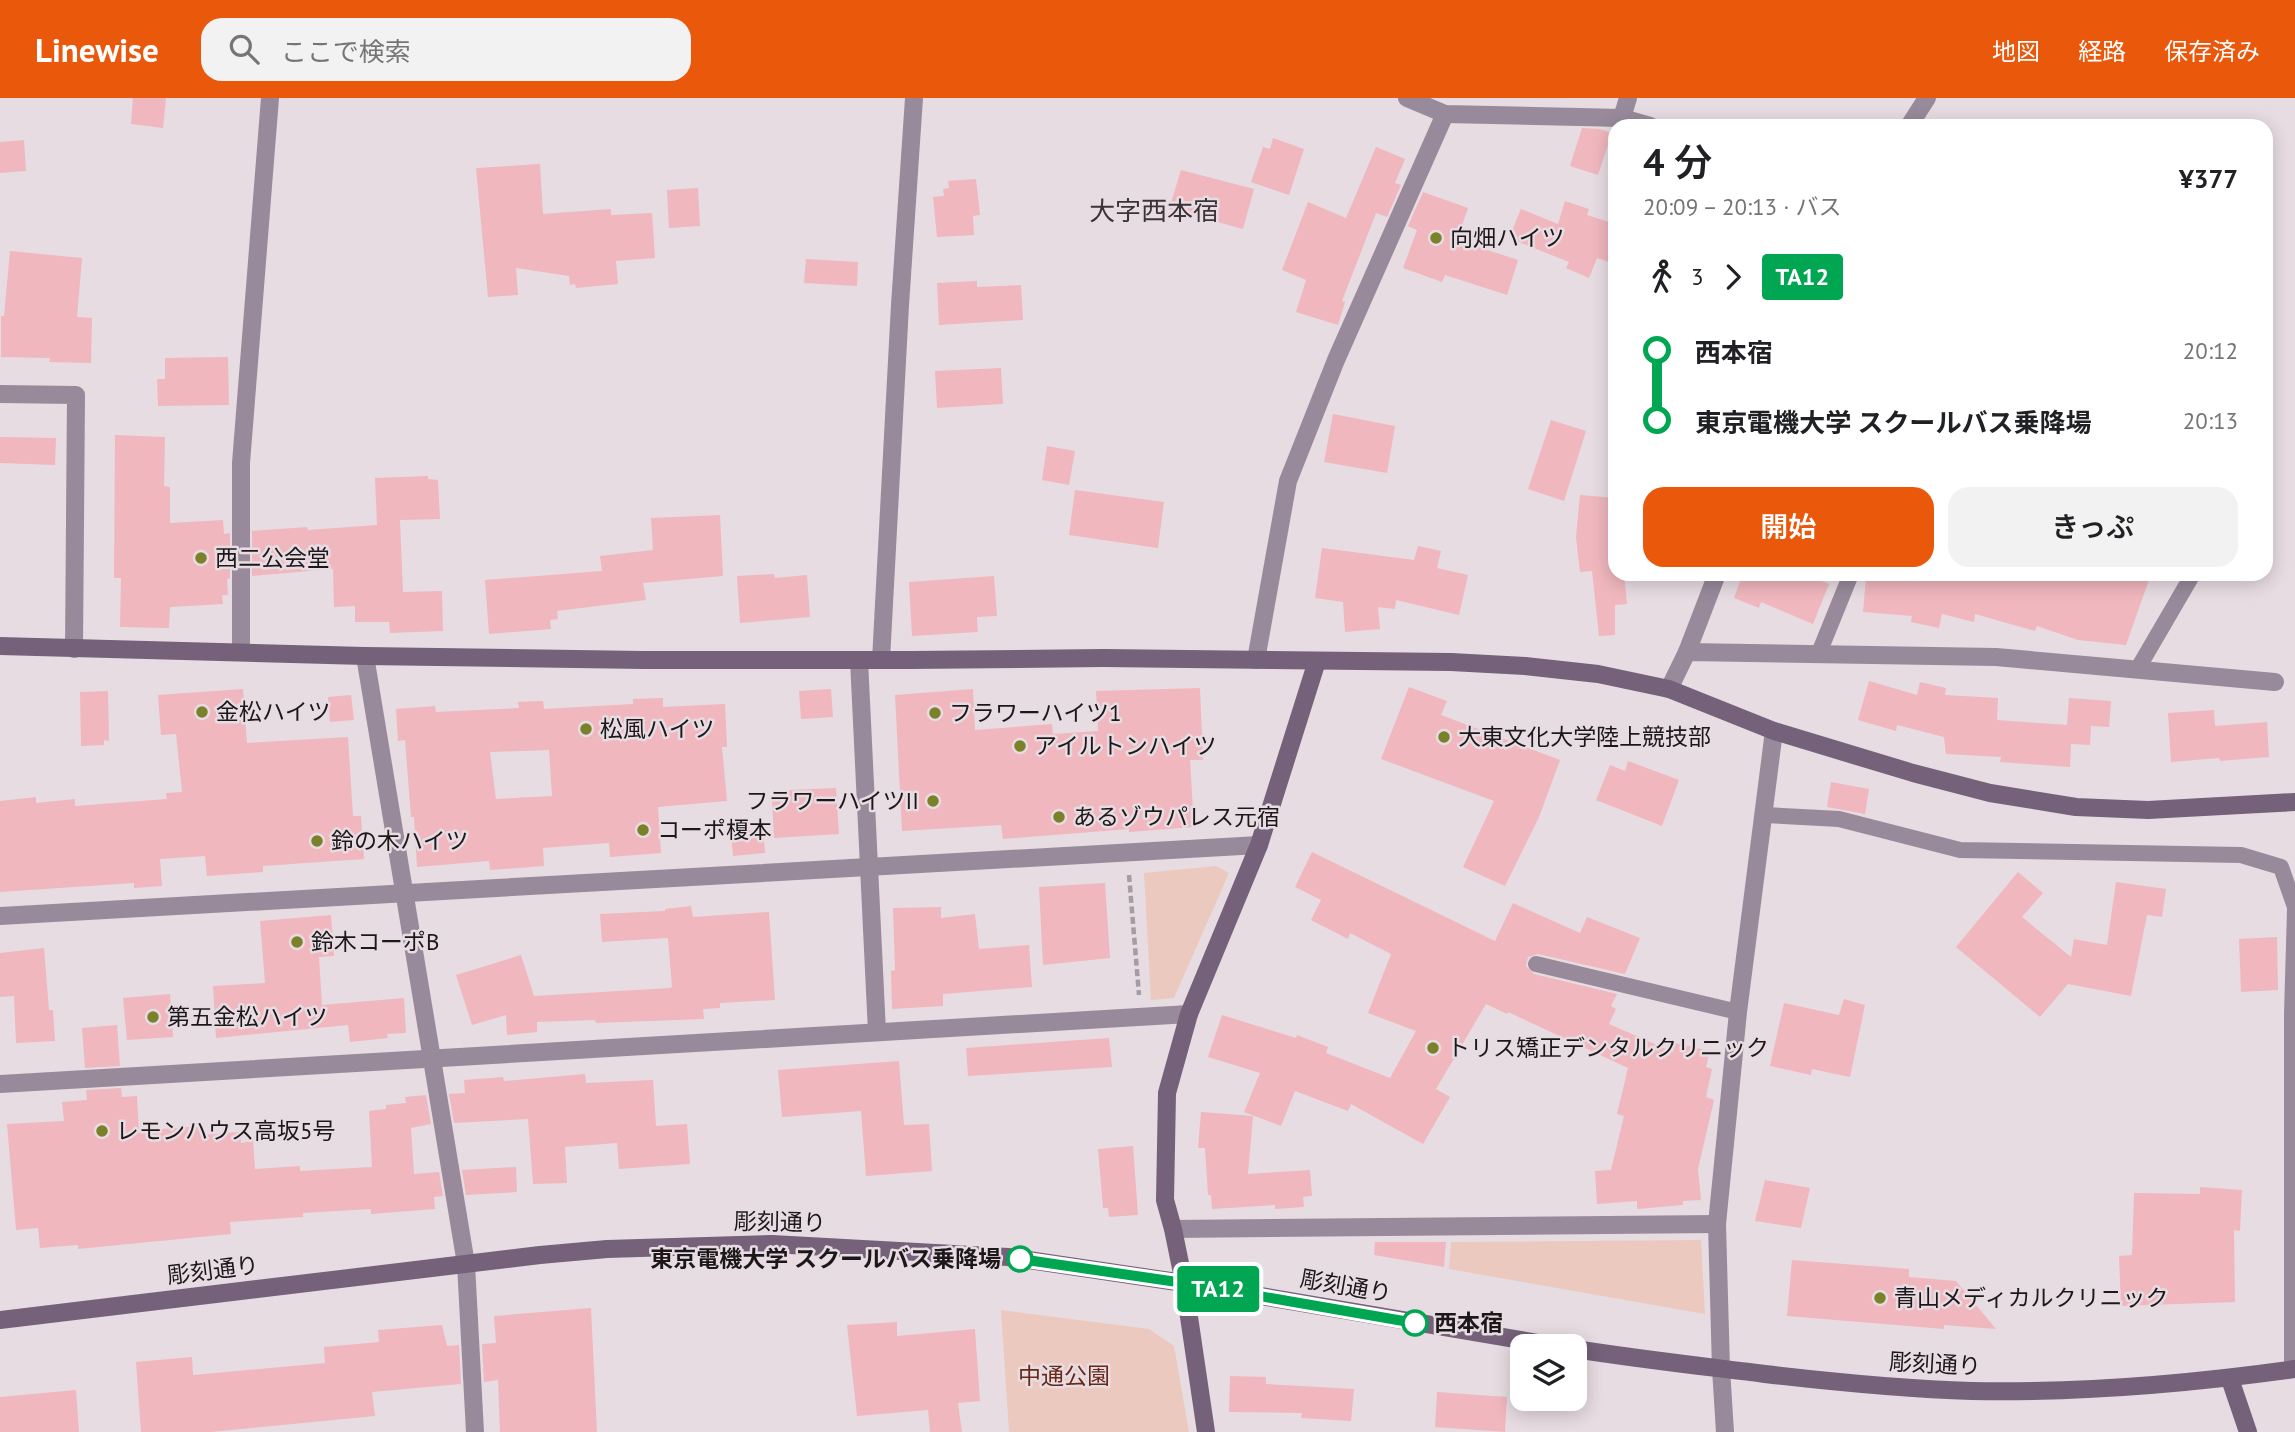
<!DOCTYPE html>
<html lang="ja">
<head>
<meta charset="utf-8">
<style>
	:root { --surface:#fff; --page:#f2f2f2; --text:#202124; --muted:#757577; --accent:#ea580c }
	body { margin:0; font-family:"PT Sans","Noto Sans JP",sans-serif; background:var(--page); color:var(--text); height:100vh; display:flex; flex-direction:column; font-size:26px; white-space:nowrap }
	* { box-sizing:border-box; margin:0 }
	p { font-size:23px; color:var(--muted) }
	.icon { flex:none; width:38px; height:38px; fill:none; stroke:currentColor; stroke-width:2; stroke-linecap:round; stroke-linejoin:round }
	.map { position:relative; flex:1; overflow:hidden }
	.panel { position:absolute; left:1608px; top:21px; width:665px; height:462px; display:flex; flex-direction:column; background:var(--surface); border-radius:21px; box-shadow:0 4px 18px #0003 }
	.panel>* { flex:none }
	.badge { padding:0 14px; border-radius:5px; font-size:24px; line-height:46px }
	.buttons { position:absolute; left:1510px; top:1236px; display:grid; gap:14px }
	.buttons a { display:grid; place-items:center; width:77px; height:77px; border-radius:14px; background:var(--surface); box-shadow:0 4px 18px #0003; font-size:35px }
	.map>.badge { position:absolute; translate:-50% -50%; box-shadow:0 0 0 4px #fff }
	.legs { display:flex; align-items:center; gap:10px; height:77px; padding:0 35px; font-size:23px }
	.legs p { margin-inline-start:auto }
	.head { display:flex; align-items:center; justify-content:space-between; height:119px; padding:0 35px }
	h1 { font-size:38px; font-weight:600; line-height:52px }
	.action { display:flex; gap:14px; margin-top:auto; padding:14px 35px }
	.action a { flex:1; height:80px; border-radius:21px; background:var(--accent); color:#fff; font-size:28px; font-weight:600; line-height:80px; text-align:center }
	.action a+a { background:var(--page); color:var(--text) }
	ul { padding:0 35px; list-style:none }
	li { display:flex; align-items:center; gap:24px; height:70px; font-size:26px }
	li i { display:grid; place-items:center; width:10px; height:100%; margin:0 9px; background:currentColor }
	li i::after { content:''; width:18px; height:18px; margin:-9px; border:5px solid; border-radius:50%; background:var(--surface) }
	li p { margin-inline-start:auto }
	li:first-child i { background:linear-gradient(#0000 50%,currentColor 0) }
	li:last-child i { background:linear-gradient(currentColor 50%,#0000 0) }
	header { display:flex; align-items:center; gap:42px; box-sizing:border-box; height:98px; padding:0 35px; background:var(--accent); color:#fff }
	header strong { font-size:33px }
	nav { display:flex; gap:38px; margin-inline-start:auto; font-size:24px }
	.search { width:490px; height:63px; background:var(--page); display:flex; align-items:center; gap:18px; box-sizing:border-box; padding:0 24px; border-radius:21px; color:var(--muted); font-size:26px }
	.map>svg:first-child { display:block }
	.green { fill:#ecc9bf }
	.building { fill:#f0b7be; fill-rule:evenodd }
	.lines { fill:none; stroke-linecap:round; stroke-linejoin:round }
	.path { stroke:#a59da1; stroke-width:4.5; stroke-dasharray:7 3.5; stroke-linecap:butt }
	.lane { stroke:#988a9b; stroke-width:16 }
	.street { stroke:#988a9b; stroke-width:18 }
	.secondary { stroke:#75617a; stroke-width:18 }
	.line-1-casing { stroke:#fff; stroke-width:16 }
	.line-1 { stroke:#00a651; stroke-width:10 }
	.poi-dot { fill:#7b802b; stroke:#e7dce2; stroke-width:2.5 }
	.stop-1-dot { fill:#fff; stroke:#00a651; stroke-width:3.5 }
	.labels { text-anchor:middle; stroke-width:5; stroke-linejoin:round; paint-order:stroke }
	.poi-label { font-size:23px; fill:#1c181a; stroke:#e7dce2; text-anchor:start }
	.street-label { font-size:23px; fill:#1c181a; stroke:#e7dce2 }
	.stop-label { font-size:23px; font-weight:bold; fill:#1c181a; stroke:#e7dce2; text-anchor:end }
	.park-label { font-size:23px; fill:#692918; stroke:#e7dce2 }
	.quarter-label { font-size:26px; fill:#3c3338; stroke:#e7dce2 }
</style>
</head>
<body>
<header>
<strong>Linewise</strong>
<div class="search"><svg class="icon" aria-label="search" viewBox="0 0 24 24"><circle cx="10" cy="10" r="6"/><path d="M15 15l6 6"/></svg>ここで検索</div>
<nav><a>地図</a><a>経路</a><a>保存済み</a></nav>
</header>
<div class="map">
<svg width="2295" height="1334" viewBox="0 0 2295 1334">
	<rect width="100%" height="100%" fill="#e7dce2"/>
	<g class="green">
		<path d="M1216 768 1229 775 1174 900 1151 902 1144 775Z"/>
		<path d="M1701 1142 1705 1216 1449 1171 1451 1144Z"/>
		<path d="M1001 1212 1149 1231 1174 1248 1189 1334H1009Z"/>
	</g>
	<g class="building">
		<path d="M133 0H166L163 30 131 26Z"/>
		<path d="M1582 30 1600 31 1612 35 1598 77 1570 68Z"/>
		<path d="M1273 40 1304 51 1289 97 1251 84 1263 49 1270 51Z"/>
		<path d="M24 42 26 73 0 75V44Z"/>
		<path d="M1376 49 1405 61 1395 85 1401 87 1387 119 1376 115 1342 203 1345 204 1338 227 1296 214 1306 182 1282 172 1308 104 1346 120Z"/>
		<path d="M540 66 543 116 611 111V117L652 115 655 160 616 163 618 186 576 190 575 186 570 187 569 178 516 170 518 197 488 199 476 70Z"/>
		<path d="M1181 72 1254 91 1243 131 1169 111Z"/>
		<path d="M976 81 980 117 973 118 974 137 937 139 933 99 944 98 943 91 949 90 948 83Z"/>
		<path d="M698 90 700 128 669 130 667 92Z"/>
		<path d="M1423 94 1468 110 1457 142 1518 162 1507 197 1445 177 1442 184 1403 170 1417 132 1408 128Z"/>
		<path d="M1565 103 1589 111 1587 117 1615 126V145L1609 164 1597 160 1589 180 1566 170 1569 164 1509 140 1521 111 1558 126Z"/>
		<path d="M10 153 82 160 77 219 92 220 91 265 49 264 50 260 1 259V218H4Z"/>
		<path d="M806 161 858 164 857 188 804 185Z"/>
		<path d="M977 183V189L1021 187 1023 222 939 227 937 185Z"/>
		<path d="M228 259 229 307 158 308 157 281H165V260Z"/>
		<path d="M1001 270 1003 306 937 310 935 273Z"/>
		<path d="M1333 316 1395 328 1387 375 1324 364Z"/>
		<path d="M1551 322 1586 333 1564 403 1528 391Z"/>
		<path d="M115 337 165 339 164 388 170 389V425L223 422 224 436 230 435V480L227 481 228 497H222L223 506 170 509 169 530 120 529 121 480H114Z"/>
		<path d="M0 339 56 340 55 367 0 365Z"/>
		<path d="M1047 348 1075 353 1069 387 1042 382Z"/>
		<path d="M428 378V381L438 382 440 421 400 422 403 494 442 493 443 533 390 535 389 524H355V508L334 509 333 471 252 478V433L307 429 308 432 377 427 375 380Z"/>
		<path d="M1075 392 1164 404 1158 450 1069 437Z"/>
		<path d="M1580 397 1615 400V476H1624L1627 506 1615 507V537L1599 538 1592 473 1580 474 1576 439Z"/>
		<path d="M720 417 723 478 643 485 646 502 557 513 558 521 550 522 551 531 489 536 485 482 602 473 600 458 653 452 651 420Z"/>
		<path d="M1418 448 1441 453 1437 470 1468 477 1459 517 1396 502 1395 511 1378 509 1380 531 1345 534 1343 504 1315 500 1322 450 1414 462Z"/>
		<path d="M774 476 775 480 807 477 810 519 740 525 737 478Z"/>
		<path d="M1743 476H1805L1829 486 1813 526 1761 504 1759 510 1734 500Z"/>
		<path d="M1920 476H2151L2126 547 2078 542 2037 528 2035 533 1975 516 1974 524 1942 516 1939 530 1911 524 1912 518 1863 514 1866 480 1919 483Z"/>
		<path d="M994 478 997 518 977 519 978 534 912 538 909 484Z"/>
		<path d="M1869 583 1917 597 1920 584 1946 590 1945 597 1998 600 1997 622 2067 627 2069 600 2111 603 2109 629 2091 628 2090 647 2071 646 2070 669 2000 664 2001 659 1946 656 1944 639 1897 627 1896 633 1858 622Z"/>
		<path d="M1409 589 1447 603 1441 617 1560 662 1539 719 1505 788 1463 769 1494 703 1381 661Z"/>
		<path d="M1200 590 1203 662H1190L1194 729 1129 734V731L1003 741 1001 727 902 733 895 597 973 591 975 632 1052 626 1053 636 1098 633 1096 593Z"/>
		<path d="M243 591 247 645 348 639 353 718H361L364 761 263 768V774L207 778 205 758 160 761 162 788 134 790V785L0 794V703L36 699V705L75 701V708L167 701 166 695 182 694 176 636 161 637 158 597Z"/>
		<path d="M831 591 833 619 801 621 799 593Z"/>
		<path d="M108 593 109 643 104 642V647L81 648 80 594Z"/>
		<path d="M351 597 354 622 330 624 328 599Z"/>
		<path d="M663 600V609L725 606 727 649H722L727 703 658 709 661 755 610 759 609 745 543 750 544 768 490 772 489 763 417 769 414 719H411L405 642 398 643 396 611 435 608 436 614 519 610 518 604 543 603 544 611 633 606V601ZM549 652 552 698 496 701 490 654Z"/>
		<path d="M2214 612 2215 628 2267 624 2269 659 2220 663 2219 660 2171 664 2168 615Z"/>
		<path d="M1628 663 1679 682 1662 728 1596 702 1610 667 1625 673Z"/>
		<path d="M1831 684 1869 691 1865 716 1827 709Z"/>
		<path d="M836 690 839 736 774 740 772 700 789 699V692Z"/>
		<path d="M763 731 765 755 733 758 731 734Z"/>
		<path d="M1312 754 1495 843 1513 805 1580 835 1587 819 1640 840 1625 876 1538 856 1528 859 1526 868 1534 876 1617 896 1611 908 1616 911 1609 926 1673 954 1675 945 1710 953 1706 969 1712 971 1706 999 1714 1002 1698 1071 1701 1102 1683 1103V1107L1637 1111V1103L1597 1106 1595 1073 1611 1072 1624 1018 1617 1016 1628 970 1508 914 1507 916 1486 906 1436 991 1450 999 1423 1046 1351 1006 1348 1013 1295 993 1281 1028 1244 1014 1260 975 1208 959 1222 917 1296 940 1297 937 1328 949 1326 955 1390 980 1416 933 1368 915 1391 856 1350 835 1348 841 1311 822 1321 802 1295 789Z"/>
		<path d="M2018 774 2043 795 2022 819 2071 859 2074 841 2107 847 2116 784 2166 791 2162 819 2147 817 2131 898 2068 886 2040 919 1956 849Z"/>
		<path d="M1105 785 1110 860 1043 867 1039 789Z"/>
		<path d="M691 808 693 819 769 814 775 902 720 905V910L703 911 704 921 596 925 595 922 537 924V934L507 937 506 917 472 927 456 877 521 857 534 898 670 890 672 889 668 840 602 844 600 816 665 813V811Z"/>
		<path d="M941 809V820L975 816 979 851 1029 847 1032 889 943 896V908L892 911 891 873 895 872 893 810Z"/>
		<path d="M331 817 334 858 319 859 322 907 404 900 406 935 387 936 388 940 350 944 348 927 216 940 213 888 265 885 260 823Z"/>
		<path d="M2277 839 2278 892 2241 894 2239 841Z"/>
		<path d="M44 850 49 912H53L55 943 16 945 14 898 0 899V855Z"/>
		<path d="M170 896 173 939 127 942 123 900Z"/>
		<path d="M1844 901 1865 907 1850 979 1812 971 1811 977 1770 968 1784 905 1839 917Z"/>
		<path d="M117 927 120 968 85 970 82 930Z"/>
		<path d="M1109 940 1112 969 968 978 966 950Z"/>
		<path d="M899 963 904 1027 929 1026 932 1073 866 1078 861 1013 782 1019 778 972Z"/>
		<path d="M585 976 586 985 653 982 656 1028 687 1026 690 1066 619 1071 617 1045 565 1049 567 1085 533 1086 528 1021 454 1025 449 996 465 995 464 982 503 979 504 983Z"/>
		<path d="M121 990 122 999 137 998 139 1033 201 1028 202 1037 240 1034 241 1045 253 1043 255 1071 300 1068V1073L372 1069 369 1013 386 1011V1007L406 1005 405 999 426 997 431 1026 411 1030 414 1076 439 1074 443 1098 434 1099 435 1111 371 1116V1111L303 1115V1119L230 1124 231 1136 78 1151V1147L40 1150 38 1130 16 1132 7 1026 64 1023 62 1004 87 1002 86 992Z"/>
		<path d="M1201 1014 1253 1018 1248 1076 1310 1072 1312 1098 1303 1099 1304 1109 1275 1111V1107L1212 1111 1211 1097H1208L1205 1050H1198Z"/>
		<path d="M1133 1048 1138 1117 1109 1119 1108 1110H1103L1098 1051Z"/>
		<path d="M516 1069 517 1094 466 1097 462 1072Z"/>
		<path d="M1765 1082 1810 1090 1801 1130 1755 1123Z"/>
		<path d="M2200 1089 2242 1092 2240 1133 2234 1132 2235 1204 2121 1208 2119 1158 2132 1157 2134 1095 2200 1096Z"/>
		<path d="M1375 1144H1446L1444 1169 1374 1157Z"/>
		<path d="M1792 1162 1909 1171V1179L1956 1183 1996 1231 1944 1227V1231L1787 1218Z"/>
		<path d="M591 1210 597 1334H500L498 1282 484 1284 482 1246 496 1245 494 1218Z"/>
		<path d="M897 1224V1238L975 1231 980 1303 958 1305 962 1334H930L928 1312 857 1318 847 1227Z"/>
		<path d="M442 1227 447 1248 459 1247 461 1286 372 1294 375 1318 211 1334H141L136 1264 192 1259 193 1277 325 1265 324 1249 379 1244 378 1232Z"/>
		<path d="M1230 1278 1266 1279V1286L1354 1291 1351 1323 1301 1320 1302 1315 1229 1314Z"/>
		<path d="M76 1292 79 1334H0V1299Z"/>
		<path d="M1437 1294 1507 1299 1505 1334 1435 1329Z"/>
	</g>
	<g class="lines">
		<path class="path" d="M1129 777 1139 897"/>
		<g class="lane">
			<path d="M1819 555 1851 476"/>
			<path d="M2137 572 2193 476"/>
			<path d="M1765 717 1839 721 1960 752 2241 757 2281 769 2295 809"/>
			<path d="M1536 866 1738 914"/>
			<path d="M2292 1272V916L2295 812"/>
		</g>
		<g class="street">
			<path d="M1407 0 1445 16 1622 20 1628 0"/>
			<path d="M1622 20 1650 28"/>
			<path d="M1909 28 1927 0"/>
			<path d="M0 296 76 297 74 551"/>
			<path d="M241 554V365L270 0"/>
			<path d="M1687 554 1717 476"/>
			<path d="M365 558 466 1166 475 1334"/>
			<path d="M859 562 877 934"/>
			<path d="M881 562 900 207 914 0"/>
			<path d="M1256 562 1288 383 1336 262 1445 16"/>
			<path d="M1669 591 1687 554 1996 559 2275 584"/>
			<path d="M0 818 1259 747"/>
			<path d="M0 986 1189 916"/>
			<path d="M1173 1131 1717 1126"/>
			<path d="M1725 1334 1721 1271 1717 1126 1738 914 1774 633"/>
		</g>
		<g class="secondary">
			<path d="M0 548 365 558 643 562H910L1103 560 1451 564 1525 568 1598 576 1669 591 1774 633 1913 675 1990 695 2076 709 2148 712 2295 704"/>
			<path d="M0 1222 540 1157 607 1151 772 1146 1008 1159 1184 1185 1556 1248"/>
			<path d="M1575 1251C1638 1261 1701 1268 1765 1276 1834 1284 1902 1291 1972 1293 2080 1295 2188 1286 2295 1271"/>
			<path d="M2230 1281 2248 1334"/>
			<path d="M1206 1334 1184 1185 1173 1131 1165 1102 1167 995 1189 916 1259 747 1317 563"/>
		</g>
	</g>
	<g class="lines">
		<defs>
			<path id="line-1" d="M1020 1161 1184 1185 1415 1225"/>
		</defs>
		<use href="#line-1" class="line-1-casing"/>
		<use href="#line-1" class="line-1"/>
	</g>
	<g class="poi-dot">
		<circle cx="1436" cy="140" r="7"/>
		<circle cx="201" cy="460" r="7"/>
		<circle cx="202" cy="614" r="7"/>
		<circle cx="935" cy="615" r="7"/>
		<circle cx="586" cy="631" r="7"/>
		<circle cx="1444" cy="639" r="7"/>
		<circle cx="1020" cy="648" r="7"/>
		<circle cx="933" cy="703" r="7"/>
		<circle cx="1059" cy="719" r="7"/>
		<circle cx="643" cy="732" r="7"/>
		<circle cx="317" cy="743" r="7"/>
		<circle cx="297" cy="844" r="7"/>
		<circle cx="153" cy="919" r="7"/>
		<circle cx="1433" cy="950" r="7"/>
		<circle cx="102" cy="1033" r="7"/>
		<circle cx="1880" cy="1200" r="7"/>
	</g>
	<g class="stop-1-dot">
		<circle cx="1020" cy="1161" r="12"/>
		<circle cx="1415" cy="1225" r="12"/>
	</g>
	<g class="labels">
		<g class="poi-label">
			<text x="1450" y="148">向畑ハイツ</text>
			<text x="215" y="468">西二公会堂</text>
			<text x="216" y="622">金松ハイツ</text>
			<text x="949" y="623">フラワーハイツ1</text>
			<text x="600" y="639">松風ハイツ</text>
			<text x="1458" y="647">大東文化大学陸上競技部</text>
			<text x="1034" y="656">アイルトンハイツ</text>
			<text x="919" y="711" text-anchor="end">フラワーハイツII</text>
			<text x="1073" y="727">あるゾウパレス元宿</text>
			<text x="657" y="740">コーポ榎本</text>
			<text x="331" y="751">鈴の木ハイツ</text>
			<text x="311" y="852">鈴木コーポB</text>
			<text x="167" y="927">第五金松ハイツ</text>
			<text x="1447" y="958">トリス矯正デンタルクリニック</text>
			<text x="116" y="1041">レモンハウス高坂5号</text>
			<text x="1894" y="1208">青山メディカルクリニック</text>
		</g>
		<g class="street-label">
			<text transform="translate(780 1124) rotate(1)" y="8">彫刻通り</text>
			<text transform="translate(213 1172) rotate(-7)" y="8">彫刻通り</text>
			<text transform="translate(1346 1188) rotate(10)" y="8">彫刻通り</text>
			<text transform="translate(1935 1266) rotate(3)" y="8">彫刻通り</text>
		</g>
		<g class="stop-label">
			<text x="1001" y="1169">東京電機大学 スクールバス乗降場</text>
			<text x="1434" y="1233" text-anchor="start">西本宿</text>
		</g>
		<g class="park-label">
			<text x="1064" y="1286">中通公園</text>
		</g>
		<g class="quarter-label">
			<text x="1154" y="122">大字西本宿</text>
		</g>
	</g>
</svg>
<div class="buttons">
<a><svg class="icon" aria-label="layers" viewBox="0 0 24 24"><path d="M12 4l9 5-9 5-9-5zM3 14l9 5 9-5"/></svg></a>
</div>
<b class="badge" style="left:1218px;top:1191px;background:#00a651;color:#fff">TA12</b>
<section class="panel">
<div class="head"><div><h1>4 分</h1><p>20:09 – 20:13 · バス</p></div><b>¥377</b></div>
<div class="legs"><svg class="icon" aria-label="walk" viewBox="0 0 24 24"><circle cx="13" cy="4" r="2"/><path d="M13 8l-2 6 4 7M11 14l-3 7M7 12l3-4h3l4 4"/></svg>3<svg class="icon" aria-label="forward" viewBox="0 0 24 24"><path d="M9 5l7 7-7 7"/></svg><b class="badge" style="background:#00a651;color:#fff">TA12</b></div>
<ul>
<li><i style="color:#00a651"></i><b>西本宿</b><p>20:12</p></li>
<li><i style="color:#00a651"></i><b>東京電機大学 スクールバス乗降場</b><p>20:13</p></li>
</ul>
<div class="action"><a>開始</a><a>きっぷ</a></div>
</section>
</div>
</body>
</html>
